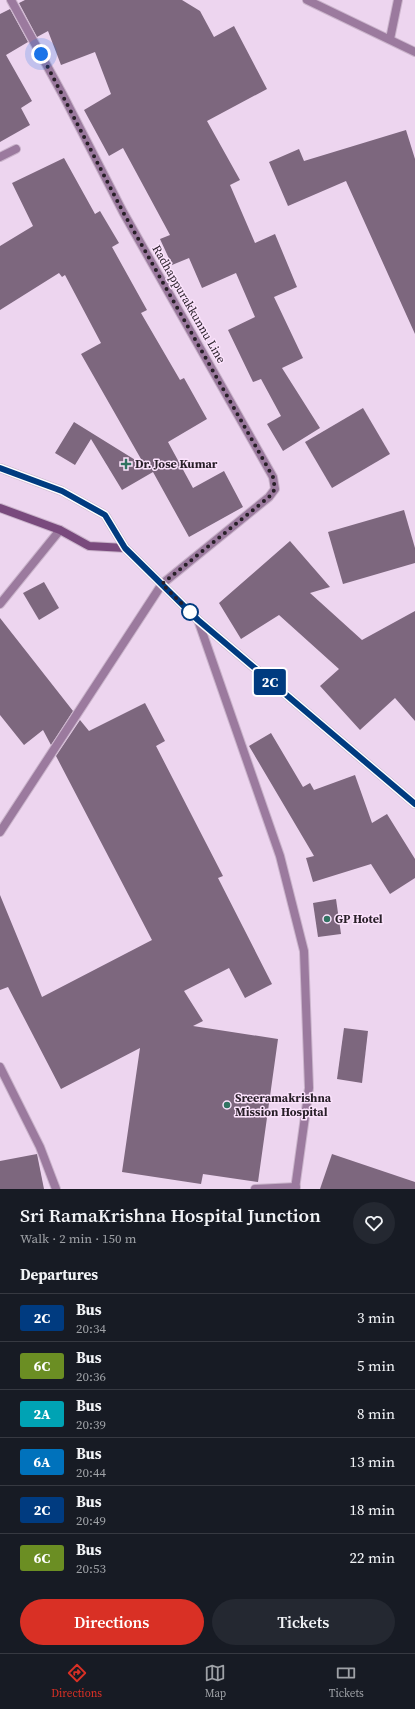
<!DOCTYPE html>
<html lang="en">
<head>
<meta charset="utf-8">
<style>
	:root { --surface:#171b24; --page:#242831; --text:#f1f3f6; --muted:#9ea1a6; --line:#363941; --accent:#d93025 }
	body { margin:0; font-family:"Source Serif 4",serif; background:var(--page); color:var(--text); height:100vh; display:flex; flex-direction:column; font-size:15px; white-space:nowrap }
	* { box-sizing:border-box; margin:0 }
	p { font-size:13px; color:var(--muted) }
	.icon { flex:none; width:22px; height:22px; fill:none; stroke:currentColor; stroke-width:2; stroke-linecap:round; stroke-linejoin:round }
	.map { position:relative; height:1189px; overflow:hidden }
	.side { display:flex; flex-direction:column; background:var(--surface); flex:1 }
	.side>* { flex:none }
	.badge { padding:0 8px; border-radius:3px; font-size:14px; line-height:26px }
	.you { position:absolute; width:20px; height:20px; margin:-10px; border:3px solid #fff; border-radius:50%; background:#1a73e8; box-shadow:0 0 0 6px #1a73e833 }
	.map>.badge { position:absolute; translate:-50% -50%; box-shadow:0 0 0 2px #fff }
	h2 { padding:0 20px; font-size:15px; line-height:36px }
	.round { display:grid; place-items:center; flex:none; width:42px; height:42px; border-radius:21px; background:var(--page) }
	.headline { display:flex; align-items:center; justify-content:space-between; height:68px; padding:0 20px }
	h1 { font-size:19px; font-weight:600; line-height:30px }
	.button { display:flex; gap:8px; margin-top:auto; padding:8px 20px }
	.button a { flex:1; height:46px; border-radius:24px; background:var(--accent); color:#fff; font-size:16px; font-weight:600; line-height:46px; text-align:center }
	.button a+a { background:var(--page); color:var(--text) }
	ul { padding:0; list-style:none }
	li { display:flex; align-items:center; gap:12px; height:48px; padding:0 20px; border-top:1px solid var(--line) }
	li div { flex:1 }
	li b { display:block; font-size:15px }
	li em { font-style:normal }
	li .badge { min-width:44px; font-weight:700; text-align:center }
	.tab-bar { display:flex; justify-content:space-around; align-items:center; height:56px; border-top:1px solid var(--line); background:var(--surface); font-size:11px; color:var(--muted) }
	.tab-bar a { display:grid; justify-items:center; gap:2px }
	.tab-bar .active { color:var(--accent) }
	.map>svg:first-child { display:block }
	.building { fill:#7d677e }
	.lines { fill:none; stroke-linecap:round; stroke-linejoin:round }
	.minor-casing { stroke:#cab4cb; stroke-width:10 }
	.tertiary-casing { stroke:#cab4cb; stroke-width:10 }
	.secondary-casing { stroke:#cab4cb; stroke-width:10 }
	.minor { stroke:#9b7a9e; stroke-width:8 }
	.tertiary { stroke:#9b7a9e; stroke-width:8 }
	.secondary { stroke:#794a7d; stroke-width:8 }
	.line-casing { stroke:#fff; stroke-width:9 }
	.line { stroke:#003b80; stroke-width:6 }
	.walk { stroke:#281f28; stroke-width:4; stroke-dasharray:0 7.2 }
	.poi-dot { fill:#327362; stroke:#fbe2fc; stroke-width:1.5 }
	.stop-dot { fill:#fff; stroke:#003b80; stroke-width:2 }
	.labels { text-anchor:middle; stroke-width:3; stroke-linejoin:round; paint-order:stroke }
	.street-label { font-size:12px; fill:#281f28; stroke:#fbe2fc }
	.poi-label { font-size:12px; font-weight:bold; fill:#281f28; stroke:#fbe2fc; text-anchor:start }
</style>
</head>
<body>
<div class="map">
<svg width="415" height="1189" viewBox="0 0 415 1189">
	<rect width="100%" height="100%" fill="#edd5ef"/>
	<g class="building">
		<path d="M25 0H182L200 11 214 37 234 26 267 89 207 121 240 180 230 185 255 243 275 234 297 287 274 297 303 358 282 368 320 428 283 451 267 424 281 416 261 379 253 382 228 330 255 317 236 273 202 288 189 258 172 265 160 239 170 235 123 148 109 156 84 110 111 94 95 52 61 65 48 31 37 37 19 3Z"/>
		<path d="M10 9 28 42 6 55 32 101 21 108 30 125 0 142V14Z"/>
		<path d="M406 130 415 159V334L346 181 288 206 269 162 299 149 304 161Z"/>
		<path d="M64 158 95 214 100 211 119 243 112 247 147 310 141 313 180 380 184 378 207 419 168 442 193 488 224 471 243 507 189 537 153 472 122 490 91 439 75 465 55 453 74 422 145 466 81 354 101 343 65 275 62 277 59 273 0 310V246L33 226 12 183Z"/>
		<path d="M363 408 390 454 332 488 305 442Z"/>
		<path d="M404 510 415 548V563L343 584 328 532Z"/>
		<path d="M290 541 330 587 310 593 362 640 415 611V721L395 698 360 730 320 686 339 669 279 615 241 639 219 603Z"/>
		<path d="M44 582 59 608 39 620 23 593Z"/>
		<path d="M0 618 73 711 51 745 43 730 24 745 0 715Z"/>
		<path d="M145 703 165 741 156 746 223 876 218 878 272 984 245 998 229 968 184 991 203 1021 193 1026 278 1039 258 1182 203 1174 201 1184 122 1172 140 1048 61 1089 8 987 0 990V895L42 997 152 940 56 756 80 720 89 731Z"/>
		<path d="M271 733 303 787 310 783 314 790 355 775 372 823 387 814 415 859V878L390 894 371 864 313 882 306 858 314 856 249 746Z"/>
		<path d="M336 899 341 934 318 937 313 903Z"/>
		<path d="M344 1028 368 1031 362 1083 337 1079Z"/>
		<path d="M37 1154 44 1189H0V1161Z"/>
		<path d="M332 1154 415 1182V1189H320Z"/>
	</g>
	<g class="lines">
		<defs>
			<g id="minor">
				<path d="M390 39 398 0"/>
				<path d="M0 157 16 149"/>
				<path d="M0 604 60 530"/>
				<path d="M198 620 280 856 304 951 309 1088 295 1189"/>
				<path d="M0 832 162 584 269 497 275 489 273 477 123 212 63 95 11 0"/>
				<path d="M0 1067 40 1147 56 1189"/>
				<path d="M255 1189 296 1187"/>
			</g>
			<path id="tertiary" d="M307 0 415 52"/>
			<g id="secondary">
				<path d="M0 468 62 491 105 515 125 548 198 620 415 804"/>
				<path d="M0 508 60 530 89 546 125 548"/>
			</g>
		</defs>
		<use href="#minor" class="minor-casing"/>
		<use href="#tertiary" class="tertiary-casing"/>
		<use href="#secondary" class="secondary-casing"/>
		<use href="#minor" class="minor"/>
		<use href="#tertiary" class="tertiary"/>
		<use href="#secondary" class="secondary"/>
	</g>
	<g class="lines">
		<defs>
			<path id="line" d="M0 468 62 491 105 515 125 548 198 620 415 804"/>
		</defs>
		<use href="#line" class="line-casing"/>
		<use href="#line" class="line"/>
		<path class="walk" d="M41 54 123 212 273 477 275 489 269 497 162 584 190 612"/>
	</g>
	<g class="poi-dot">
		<path d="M124 458h4v4h4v4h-4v4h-4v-4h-4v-4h4z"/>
		<circle cx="327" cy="919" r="4"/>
		<circle cx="227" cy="1105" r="4"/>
	</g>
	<circle class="stop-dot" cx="190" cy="612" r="8"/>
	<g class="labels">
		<g class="street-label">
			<text transform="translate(189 304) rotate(60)" y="4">Radhappurakkunnu Line</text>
		</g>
		<g class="poi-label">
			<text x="135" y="468">Dr. Jose Kumar</text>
			<text x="335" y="923">GP Hotel</text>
			<text x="235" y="1102">Sreeramakrishna<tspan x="235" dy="14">Mission Hospital</tspan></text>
		</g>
	</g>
</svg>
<div class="you" style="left:41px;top:54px"></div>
<b class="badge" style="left:270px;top:682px;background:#003b80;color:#fff">2C</b>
</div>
<section class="side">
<div class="headline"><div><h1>Sri RamaKrishna Hospital Junction</h1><p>Walk · 2 min · 150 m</p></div><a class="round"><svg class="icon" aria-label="heart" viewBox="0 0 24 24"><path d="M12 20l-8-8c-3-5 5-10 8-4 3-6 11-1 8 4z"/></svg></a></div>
<h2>Departures</h2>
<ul>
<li><span class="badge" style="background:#003b80;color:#fff">2C</span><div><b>Bus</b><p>20:34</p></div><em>3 min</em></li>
<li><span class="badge" style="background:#6b8e23;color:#fff">6C</span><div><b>Bus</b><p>20:36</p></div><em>5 min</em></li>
<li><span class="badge" style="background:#00a3b4;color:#fff">2A</span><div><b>Bus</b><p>20:39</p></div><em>8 min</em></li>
<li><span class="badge" style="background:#0072bc;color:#fff">6A</span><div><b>Bus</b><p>20:44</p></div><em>13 min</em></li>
<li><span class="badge" style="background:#003b80;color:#fff">2C</span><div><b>Bus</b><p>20:49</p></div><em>18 min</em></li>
<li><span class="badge" style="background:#6b8e23;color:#fff">6C</span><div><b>Bus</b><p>20:53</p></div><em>22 min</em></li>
</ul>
<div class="button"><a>Directions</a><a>Tickets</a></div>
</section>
<nav class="tab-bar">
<a class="active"><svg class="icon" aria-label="directions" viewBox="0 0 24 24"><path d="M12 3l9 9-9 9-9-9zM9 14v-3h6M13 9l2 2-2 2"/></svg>Directions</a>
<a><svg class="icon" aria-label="map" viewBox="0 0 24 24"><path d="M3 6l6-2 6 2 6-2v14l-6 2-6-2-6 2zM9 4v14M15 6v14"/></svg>Map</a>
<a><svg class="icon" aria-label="tickets" viewBox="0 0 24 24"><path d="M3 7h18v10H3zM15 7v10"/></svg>Tickets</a>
</nav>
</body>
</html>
